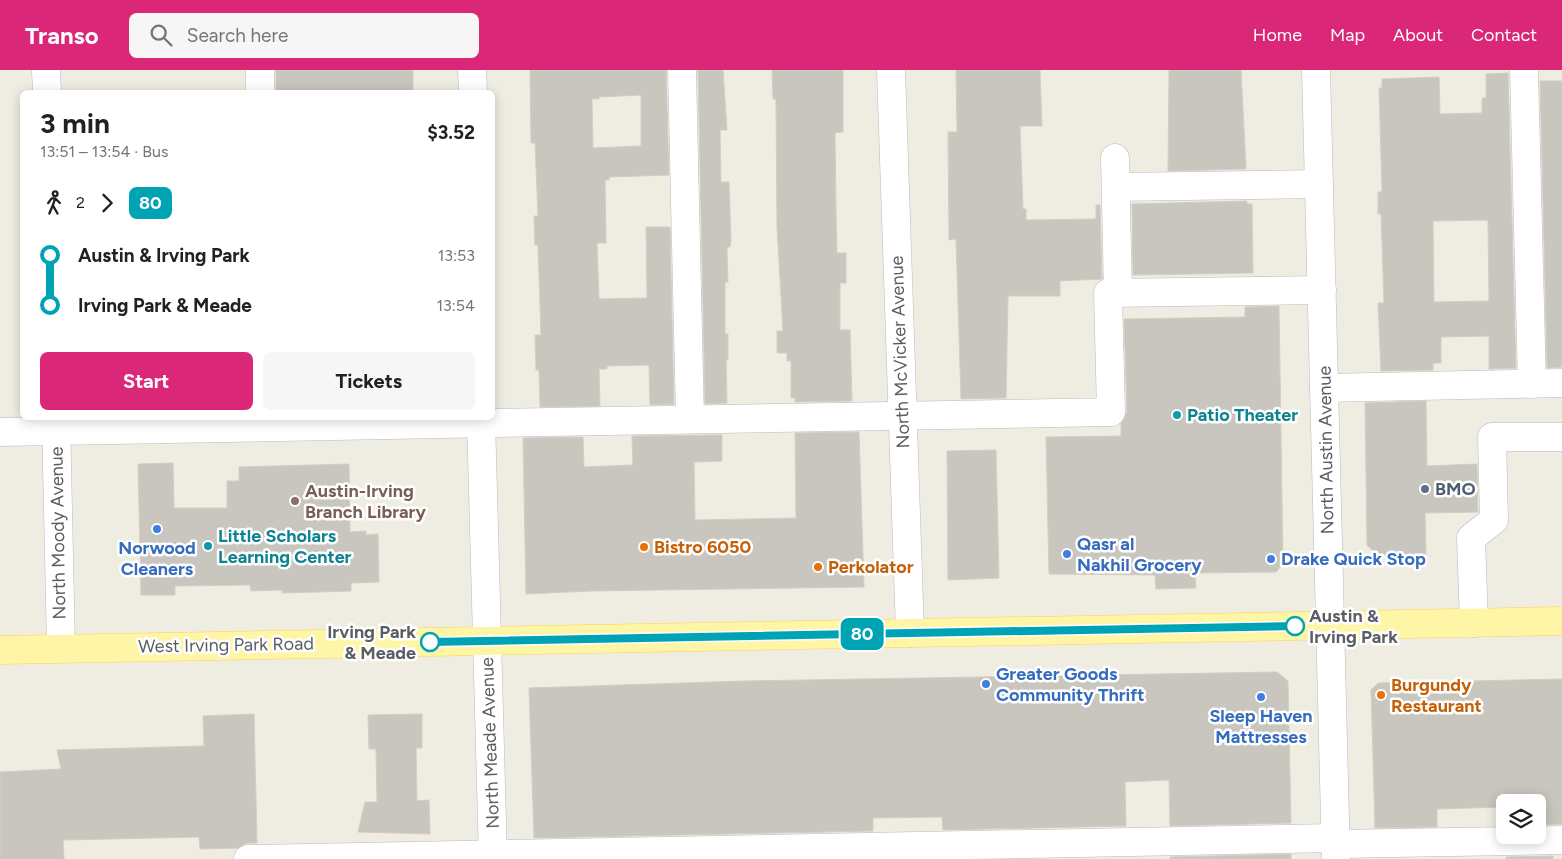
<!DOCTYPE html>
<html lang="en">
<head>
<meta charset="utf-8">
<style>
	:root { --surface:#fff; --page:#f6f6f6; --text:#202124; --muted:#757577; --accent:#db2777 }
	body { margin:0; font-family:Figtree,sans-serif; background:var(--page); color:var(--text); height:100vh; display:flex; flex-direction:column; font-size:19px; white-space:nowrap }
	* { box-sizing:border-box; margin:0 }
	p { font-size:16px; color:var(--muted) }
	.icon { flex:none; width:28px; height:28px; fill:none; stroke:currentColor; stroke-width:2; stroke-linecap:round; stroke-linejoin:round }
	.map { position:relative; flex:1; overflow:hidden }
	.sheet { position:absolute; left:20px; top:20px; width:475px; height:330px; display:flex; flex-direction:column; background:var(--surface); border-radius:8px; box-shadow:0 2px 12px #0003 }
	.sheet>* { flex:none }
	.badge { padding:0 10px; border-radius:8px; font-size:18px; line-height:32px }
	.buttons { position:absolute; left:1496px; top:724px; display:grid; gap:10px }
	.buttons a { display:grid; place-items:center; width:50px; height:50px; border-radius:8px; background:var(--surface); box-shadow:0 2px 12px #0003; font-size:25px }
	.map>.badge { position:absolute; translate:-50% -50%; box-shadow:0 0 0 2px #fff }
	.legs { display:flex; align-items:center; gap:8px; height:55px; padding:0 20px; font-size:16px }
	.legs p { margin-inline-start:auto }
	.head { display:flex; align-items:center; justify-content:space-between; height:85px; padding:0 20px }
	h1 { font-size:28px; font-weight:700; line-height:38px }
	.primary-button { display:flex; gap:10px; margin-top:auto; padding:10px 20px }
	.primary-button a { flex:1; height:58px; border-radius:8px; background:var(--accent); color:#fff; font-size:20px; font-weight:700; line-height:58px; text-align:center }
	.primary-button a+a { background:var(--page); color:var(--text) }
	ul { padding:0 20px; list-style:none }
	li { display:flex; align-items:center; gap:18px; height:50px; font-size:19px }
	li i { display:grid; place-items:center; width:8px; height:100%; margin:0 6px; background:currentColor }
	li i::after { content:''; width:12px; height:12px; margin:-6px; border:4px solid; border-radius:50%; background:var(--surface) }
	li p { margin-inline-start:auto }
	li:first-child i { background:linear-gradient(#0000 50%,currentColor 0) }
	li:last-child i { background:linear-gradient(currentColor 50%,#0000 0) }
	header { display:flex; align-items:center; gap:30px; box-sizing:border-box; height:70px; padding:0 25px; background:var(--accent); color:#fff }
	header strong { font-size:24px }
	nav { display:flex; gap:28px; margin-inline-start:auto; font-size:18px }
	.search { width:350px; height:45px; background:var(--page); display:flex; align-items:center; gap:12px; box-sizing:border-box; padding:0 18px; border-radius:8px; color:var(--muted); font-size:19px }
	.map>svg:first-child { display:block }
	.building { fill:#c9c6bf; stroke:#d4cec0; fill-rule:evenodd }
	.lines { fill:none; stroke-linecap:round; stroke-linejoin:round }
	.minor-casing { stroke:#b7bac0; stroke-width:29 }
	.major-casing { stroke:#fbd34f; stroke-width:29 }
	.minor { stroke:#fff; stroke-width:28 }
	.major { stroke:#fff5a7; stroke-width:28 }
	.line-1-casing { stroke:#fff; stroke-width:11 }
	.line-1 { stroke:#00a3b4; stroke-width:8 }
	.culture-dot { fill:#0f9aa8; stroke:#fff; stroke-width:2 }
	.service-dot { fill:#5c6f8a; stroke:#fff; stroke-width:2 }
	.education-dot { fill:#8d6e63; stroke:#fff; stroke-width:2 }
	.shop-dot { fill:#3f7fe0; stroke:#fff; stroke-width:2 }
	.food-dot { fill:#e8710a; stroke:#fff; stroke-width:2 }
	.stop-1-dot { fill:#fff; stroke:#00a3b4; stroke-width:2.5 }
	.labels { text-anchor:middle; stroke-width:5; stroke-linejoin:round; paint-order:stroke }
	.street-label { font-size:18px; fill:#5a5e64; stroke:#fff }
	.culture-label { font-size:18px; font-weight:bold; fill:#0d838f; stroke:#fff; text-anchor:start }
	.service-label { font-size:18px; font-weight:bold; fill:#4e5e75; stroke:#fff; text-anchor:start }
	.education-label { font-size:18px; font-weight:bold; fill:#785e54; stroke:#fff; text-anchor:start }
	.shop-label { font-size:18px; font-weight:bold; fill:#366cbe; stroke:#fff; text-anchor:start }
	.food-label { font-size:18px; font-weight:bold; fill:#c56008; stroke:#fff; text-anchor:start }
	.stop-label { font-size:18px; font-weight:bold; fill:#5a5e64; stroke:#fff; text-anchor:start }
</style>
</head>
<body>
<header>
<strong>Transo</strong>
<div class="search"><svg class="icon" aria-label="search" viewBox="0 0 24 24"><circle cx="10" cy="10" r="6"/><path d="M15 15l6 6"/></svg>Search here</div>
<nav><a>Home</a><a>Map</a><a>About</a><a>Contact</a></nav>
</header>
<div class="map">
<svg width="1562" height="789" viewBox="0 0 1562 789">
	<rect width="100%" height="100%" fill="#efece2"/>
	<g class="building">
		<rect x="276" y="0" width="137" height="22"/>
		<path d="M530 0H666L669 105 609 107V110H605L606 173H597L599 229 647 228 646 157H670L674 334 650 335 649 295 607 296V299H599L600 336 540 337 539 300H536L535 265H541L538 175H535L534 146H538L535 73H531ZM641 25V76L593 78 592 29H599V27Z"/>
		<path d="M698 0H723L727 60H720L721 112H729L731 170 730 177H727L728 212H725V264H728V290H726L727 333 705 334Z"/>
		<path d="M772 0H843V62L835 63 836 141 837 183H846V213H840V260H850L852 331 795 332V328H791V291H787V283H777V261H783L777 157 776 29H773Z"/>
		<path d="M956 0H1040L1042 56H1020L1023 139H1026V150L1096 149V135H1100L1102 209 1060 211V226H1008L1006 328 961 329 956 169 949 170 948 62H957Z"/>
		<path d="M1169 0H1241L1246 99 1168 101Z"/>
		<path d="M1508 3 1516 298 1489 299V266L1441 267V293H1433V300L1381 301 1378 233H1384L1381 144H1378V122H1382L1379 18H1382V9L1439 7 1440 44 1482 43V28H1486V4ZM1488 150 1489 231 1434 232 1433 151Z"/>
		<path d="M1540 11H1562V297L1547 298Z"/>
		<path d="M1247 131V134H1252L1253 203 1133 205 1132 134Z"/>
		<path d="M1279 236 1283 494 1276 502 1195 503 1196 518 1156 519 1155 505 1049 504 1046 367 1121 366V353L1127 342 1124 249 1245 247V237Z"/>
		<path d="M1426 331 1427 396 1477 394 1478 442 1425 443 1426 484 1377 485 1367 475 1365 333Z"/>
		<path d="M859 362 864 517 591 521 526 524 523 368 583 367 584 397 633 395 632 366 722 365V391L694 392 695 450 796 448 795 363Z"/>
		<path d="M996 380 999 508 948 510 947 381Z"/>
		<path d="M173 393 174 438H227V411H239V397L349 394 350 462 366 461V465L378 464 379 512 351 513V521L282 523V520L251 521 250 515 175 516V525H141L138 394Z"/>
		<path d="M1277 602 1288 611 1291 753 1170 756 1169 710 1125 712 1126 756 943 760 942 747 873 748V761L534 768 529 618 744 611Z"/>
		<path d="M1562 609V754L1538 755V732H1505V744V737L1437 739V757L1375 758 1371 620 1378 613Z"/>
		<path d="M254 644 257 773H247L238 778 200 779 199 767 63 770 64 789H0V702L61 699 57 680 204 676 203 646Z"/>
		<path d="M422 644V678H416L417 731 429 730 430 764 358 762 365 732H377L376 679H369L368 645Z"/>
		<path d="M1291 784V789H1170V787Z"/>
		<path d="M1553 786V789H1506V787Z"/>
	</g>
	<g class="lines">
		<defs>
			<g id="minor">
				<path d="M46 0 47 22"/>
				<path d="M260 0V22"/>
				<path d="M472 0 473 22"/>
				<path d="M682 0 690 349"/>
				<path d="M891 0 910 563"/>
				<path d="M1316 0 1336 789"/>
				<path d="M1524 0 1532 314"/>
				<path d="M1115 88 1118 223"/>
				<path d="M1116 117 1319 114"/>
				<path d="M1324 318 1562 313"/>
				<path d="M56 348 61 578"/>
				<path d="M481 348 493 789"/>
				<path d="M0 362 1111 342 1108 223 1322 220"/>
				<path d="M1474 553 1471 468 1494 450 1492 367H1562"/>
				<path d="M1336 774 1562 770"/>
				<path d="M248 789 1335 768"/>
			</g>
			<path id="major" d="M0 580 1562 551"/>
		</defs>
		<use href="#minor" class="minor-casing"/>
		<use href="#major" class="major-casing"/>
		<use href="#minor" class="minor"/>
		<use href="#major" class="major"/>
	</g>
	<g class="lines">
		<defs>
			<path id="line-1" d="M430 572 1295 556"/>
		</defs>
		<use href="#line-1" class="line-1-casing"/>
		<use href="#line-1" class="line-1"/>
	</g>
	<g class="culture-dot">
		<circle cx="1177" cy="345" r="5"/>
		<circle cx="208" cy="476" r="5"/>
	</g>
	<circle class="service-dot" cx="1425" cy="419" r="5"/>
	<circle class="education-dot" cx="295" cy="431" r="5"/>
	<g class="shop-dot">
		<circle cx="157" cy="459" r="5"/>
		<circle cx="1067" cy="484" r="5"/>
		<circle cx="1271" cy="489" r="5"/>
		<circle cx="986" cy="614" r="5"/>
		<circle cx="1261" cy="627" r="5"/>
	</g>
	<g class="food-dot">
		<circle cx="644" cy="477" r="5"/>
		<circle cx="818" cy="497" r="5"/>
		<circle cx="1381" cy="625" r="5"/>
	</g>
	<g class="stop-1-dot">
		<circle cx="1295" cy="556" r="9"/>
		<circle cx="430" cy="572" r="9"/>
	</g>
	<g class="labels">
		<g class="street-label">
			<text transform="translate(900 282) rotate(-92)" y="6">North McVicker Avenue</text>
			<text transform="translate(1326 380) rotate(-91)" y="6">North Austin Avenue</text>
			<text transform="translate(58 463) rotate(-91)" y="6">North Moody Avenue</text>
			<text transform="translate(226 575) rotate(-1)" y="6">West Irving Park Road</text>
			<text transform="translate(490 673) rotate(-92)" y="6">North Meade Avenue</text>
		</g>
		<g class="culture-label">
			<text x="1187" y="351">Patio Theater</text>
			<text x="218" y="472">Little Scholars<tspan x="218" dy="21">Learning Center</tspan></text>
		</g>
		<g class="service-label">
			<text x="1435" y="425">BMO</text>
		</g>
		<g class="education-label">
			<text x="305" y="427">Austin-Irving<tspan x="305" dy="21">Branch Library</tspan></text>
		</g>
		<g class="shop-label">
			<text x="1077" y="480">Qasr al<tspan x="1077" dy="21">Nakhil Grocery</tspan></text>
			<text x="157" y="484" text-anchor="middle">Norwood<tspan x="157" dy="21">Cleaners</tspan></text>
			<text x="1281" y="495">Drake Quick Stop</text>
			<text x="996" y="610">Greater Goods<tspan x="996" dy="21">Community Thrift</tspan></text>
			<text x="1261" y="652" text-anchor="middle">Sleep Haven<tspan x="1261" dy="21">Mattresses</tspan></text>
		</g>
		<g class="food-label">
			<text x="654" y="483">Bistro 6050</text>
			<text x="828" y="503">Perkolator</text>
			<text x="1391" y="621">Burgundy<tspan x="1391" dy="21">Restaurant</tspan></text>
		</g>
		<g class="stop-label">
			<text x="1309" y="552">Austin &amp;<tspan x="1309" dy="21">Irving Park</tspan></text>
			<text x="416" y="568" text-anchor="end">Irving Park<tspan x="416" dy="21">&amp; Meade</tspan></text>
		</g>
	</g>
</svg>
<div class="buttons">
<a><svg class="icon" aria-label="layers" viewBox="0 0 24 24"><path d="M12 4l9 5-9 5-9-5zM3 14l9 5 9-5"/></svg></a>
</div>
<b class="badge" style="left:862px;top:564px;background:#00a3b4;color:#fff">80</b>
<section class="sheet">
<div class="head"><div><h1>3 min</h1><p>13:51 – 13:54 · Bus</p></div><b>$3.52</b></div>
<div class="legs"><svg class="icon" aria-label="walk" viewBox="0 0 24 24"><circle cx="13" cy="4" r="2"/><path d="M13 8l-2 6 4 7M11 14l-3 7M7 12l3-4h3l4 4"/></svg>2<svg class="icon" aria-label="forward" viewBox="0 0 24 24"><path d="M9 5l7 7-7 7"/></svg><b class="badge" style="background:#00a3b4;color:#fff">80</b></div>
<ul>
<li><i style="color:#00a3b4"></i><b>Austin &amp; Irving Park</b><p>13:53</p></li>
<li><i style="color:#00a3b4"></i><b>Irving Park &amp; Meade</b><p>13:54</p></li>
</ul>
<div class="primary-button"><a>Start</a><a>Tickets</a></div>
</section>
</div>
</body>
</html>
